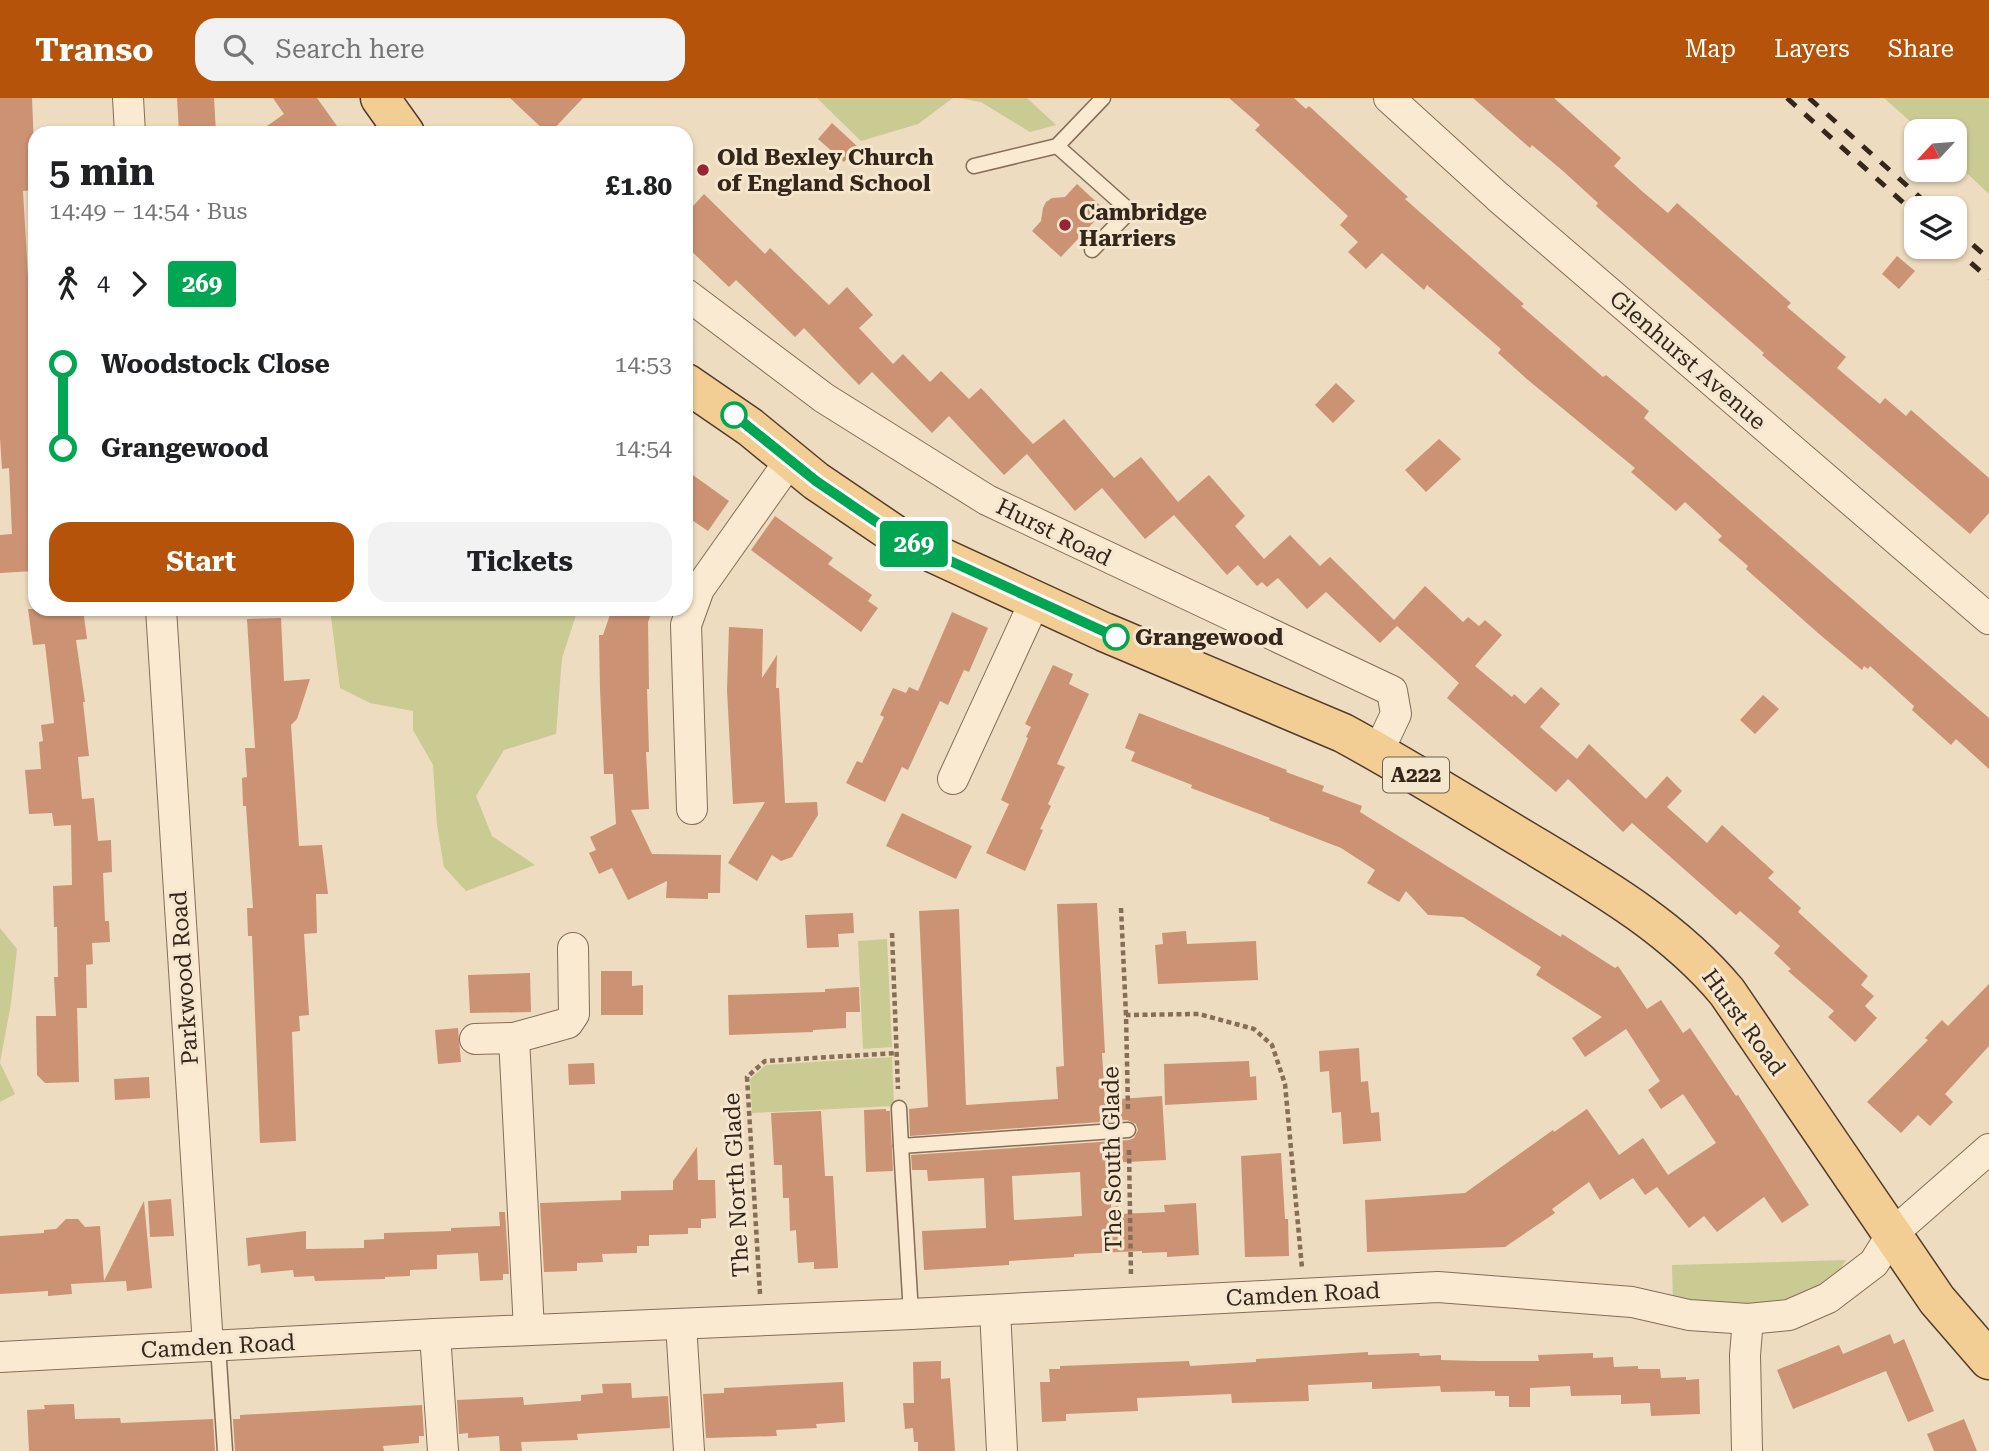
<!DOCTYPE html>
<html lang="en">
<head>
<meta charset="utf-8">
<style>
	:root { --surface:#fff; --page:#f2f2f2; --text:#202124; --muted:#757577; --accent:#b45309 }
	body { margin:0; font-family:"Roboto Serif",serif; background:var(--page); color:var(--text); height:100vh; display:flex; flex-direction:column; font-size:26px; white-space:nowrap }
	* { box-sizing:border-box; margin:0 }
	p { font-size:23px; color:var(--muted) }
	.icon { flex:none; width:38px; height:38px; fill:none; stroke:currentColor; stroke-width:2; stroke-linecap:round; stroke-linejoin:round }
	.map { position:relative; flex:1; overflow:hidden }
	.drawer { position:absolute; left:28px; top:28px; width:665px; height:490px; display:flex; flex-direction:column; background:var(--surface); border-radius:21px; box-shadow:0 2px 5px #0004 }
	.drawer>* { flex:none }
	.badge { padding:0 14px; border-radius:5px; font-size:24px; line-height:46px }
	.needle { width:46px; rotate:244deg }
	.buttons { position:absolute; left:1904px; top:21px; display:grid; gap:14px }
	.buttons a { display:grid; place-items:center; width:63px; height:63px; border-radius:14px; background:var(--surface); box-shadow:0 2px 5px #0004; font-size:35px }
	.map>.badge { position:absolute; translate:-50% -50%; box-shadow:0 0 0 4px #fff }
	.legs { display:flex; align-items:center; gap:10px; height:77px; padding:0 21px; font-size:23px }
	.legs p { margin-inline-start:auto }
	.overview { display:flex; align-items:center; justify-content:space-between; height:119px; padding:0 21px }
	h1 { font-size:38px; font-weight:700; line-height:52px }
	.action { display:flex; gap:14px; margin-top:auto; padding:14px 21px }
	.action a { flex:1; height:80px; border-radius:21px; background:var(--accent); color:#fff; font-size:28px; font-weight:700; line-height:80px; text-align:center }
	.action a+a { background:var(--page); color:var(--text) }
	ul { padding:0 21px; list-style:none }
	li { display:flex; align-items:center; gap:24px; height:84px; font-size:26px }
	li i { display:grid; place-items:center; width:10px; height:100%; margin:0 9px; background:currentColor }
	li i::after { content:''; width:18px; height:18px; margin:-9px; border:5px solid; border-radius:50%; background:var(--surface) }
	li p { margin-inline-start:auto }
	li:first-child i { background:linear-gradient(#0000 50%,currentColor 0) }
	li:last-child i { background:linear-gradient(currentColor 50%,#0000 0) }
	header { display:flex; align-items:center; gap:42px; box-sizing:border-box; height:98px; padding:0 35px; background:var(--accent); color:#fff }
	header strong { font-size:33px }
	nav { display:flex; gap:38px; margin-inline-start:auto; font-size:24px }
	.search { width:490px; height:63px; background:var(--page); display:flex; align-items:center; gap:18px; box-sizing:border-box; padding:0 24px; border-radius:21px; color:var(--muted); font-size:26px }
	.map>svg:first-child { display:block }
	.green { fill:#c9cb93 }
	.building { fill:#cc9274; fill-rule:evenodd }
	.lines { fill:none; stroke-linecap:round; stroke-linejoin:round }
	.service-casing { stroke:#866d57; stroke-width:17 }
	.minor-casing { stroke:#866d57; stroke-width:32 }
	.primary-casing { stroke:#533b2c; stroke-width:41 }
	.path { stroke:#866d57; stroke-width:4.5; stroke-dasharray:5 3.5; stroke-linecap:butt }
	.service { stroke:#f9ead1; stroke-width:14 }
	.minor { stroke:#f9ead1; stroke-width:30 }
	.primary { stroke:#f2ce95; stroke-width:38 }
	.rail { stroke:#35261c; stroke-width:5; stroke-dasharray:12 12; stroke-linecap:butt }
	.line-1-casing { stroke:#fff; stroke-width:16 }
	.line-1 { stroke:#00a651; stroke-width:10 }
	.poi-dot { fill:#952730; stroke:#f5e7ce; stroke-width:2.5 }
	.stop-1-dot { fill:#fff; stroke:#00a651; stroke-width:3.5 }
	.labels { text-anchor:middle; stroke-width:6; stroke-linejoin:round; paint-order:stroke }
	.shield { fill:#f5e7ce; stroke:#6f6051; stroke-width:2 }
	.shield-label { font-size:21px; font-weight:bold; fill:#35261c }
	.poi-label { font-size:23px; font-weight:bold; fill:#35261c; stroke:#f5e7ce; text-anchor:start }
	.street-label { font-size:23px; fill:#35261c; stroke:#f5e7ce }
	.stop-label { font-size:23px; font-weight:bold; fill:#35261c; stroke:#f5e7ce; text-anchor:start }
</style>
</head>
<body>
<header>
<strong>Transo</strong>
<div class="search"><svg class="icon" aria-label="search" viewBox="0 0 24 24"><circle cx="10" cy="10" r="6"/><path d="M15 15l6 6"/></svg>Search here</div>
<nav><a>Map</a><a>Layers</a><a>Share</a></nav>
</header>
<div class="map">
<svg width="1989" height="1353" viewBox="0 0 1989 1353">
	<rect width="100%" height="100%" fill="#eddcbf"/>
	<g class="green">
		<path d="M817 0H953L918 26 861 43Z"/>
		<path d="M959 0H1027L1056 27 1030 34 981 4Z"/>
		<path d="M1884 0H1989V96L1955 64V33H1921Z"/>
		<path d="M330 511H578L562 560 556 636 504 652 476 698 492 738 535 767 466 793 444 769 437 727 433 667 413 632V613L370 605 340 590Z"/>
		<path d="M0 830 17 851 11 905 0 965 15 996 0 1004Z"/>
		<path d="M887 841 892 949 863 951 858 843Z"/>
		<path d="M892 959 894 1008 752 1015 750 981 766 967Z"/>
		<path d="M1846 1162C1841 1169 1837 1179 1830 1185 1788 1225 1725 1210 1673 1204L1672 1167Z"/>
	</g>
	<g class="building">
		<path d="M0 0H32L35 74V92L23 93 29 197H35V473L0 475V437L12 436 9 370 2 371 0 340Z"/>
		<path d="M177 0H214L216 35H179Z"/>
		<path d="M273 0H317L342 35H257L284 16Z"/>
		<path d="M510 0H583L550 35H547Z"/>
		<path d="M1229 0H1294L1306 11 1309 8 1408 99 1405 101 1524 206 1521 208 1603 279 1606 277 1649 313 1644 320 1989 620V671L1956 641 1951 647 1912 612 1914 608 1870 568 1868 571 1864 568 1862 572 1818 535 1746 471 1748 468 1718 442 1722 438 1685 404 1676 413 1631 374 1635 370 1528 282 1498 255 1501 251 1427 187 1424 192 1382 155 1366 171 1348 154 1358 144 1340 127 1348 118 1255 32 1260 27Z"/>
		<path d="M1473 0H1554L1621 60 1614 68 1643 94 1668 115 1677 105 1791 205 1787 209 1846 259 1837 270 1863 292 1880 306 1885 300 1906 318 1911 312 1989 380V415L1970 436 1762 257 1764 255 1596 108 1598 105 1563 73 1532 47 1530 50Z"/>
		<path d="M832 25 858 49 844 64 818 41Z"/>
		<path d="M1077 86 1105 112 1061 159 1032 133 1041 123 1043 110 1046 104 1052 100 1065 99Z"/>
		<path d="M704 96 765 156 770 150 829 207 847 189 873 217 859 230 893 266 903 256 930 284 941 273 969 301 981 290 1033 346 1064 321 1114 380 1141 359 1178 404 1209 377 1245 418 1235 428 1264 461 1290 437 1320 468 1330 459 1394 522 1425 488 1463 524 1468 519 1479 528 1485 522 1502 537 1475 568 1512 599 1514 596 1525 606 1541 589 1560 606 1540 629 1577 661 1589 646 1646 701 1667 678 1682 693 1667 709 1707 745 1722 727 1774 774 1768 780 1801 810 1798 814 1868 878 1861 887 1874 898 1865 908 1877 920 1855 944 1828 919 1834 913 1788 873 1791 871 1774 855 1780 848 1740 813 1736 817 1632 725 1623 734 1568 681 1556 694 1447 600 1459 585 1397 528 1380 545 1326 494 1307 511 1278 480 1267 489 1262 484 1257 488 1238 467 1227 477 1174 417 1145 441 1102 390 1075 413 1027 356 1004 377 949 318 932 335 872 274 859 287 804 230 795 239 736 182 729 189 686 148V116Z"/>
		<path d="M1897 158 1915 173 1899 191 1882 176Z"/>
		<path d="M1336 285 1355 303 1333 325 1315 307Z"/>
		<path d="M1439 341 1461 361 1426 394 1405 372Z"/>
		<path d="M686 372 729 403 708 433 686 418Z"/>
		<path d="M775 418 833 460 828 466 872 497 868 503 878 510 861 534 751 452Z"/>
		<path d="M28 511H83L87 541 76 542 85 604H83L89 658 78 659 82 701 94 700 98 743 111 742 112 774 103 775 105 823H109L110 844 92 845 93 866 86 867 87 910H77L79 984 45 985 37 977 36 918H56L54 879H58L57 829H54L53 788 72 787 71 727 54 728 52 715 29 716 25 672 41 671 39 644 43 643 41 627 54 625 45 546 33 547Z"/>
		<path d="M612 511H653L648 524 649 591H647L649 654H646L649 711 631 712 652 756 721 757 720 795H708V801L666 800 667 783 628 802 612 770 599 776 589 755 596 752 590 739 616 726 613 676H604L600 592 599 537H603Z"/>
		<path d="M952 514 988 530 969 574 964 572 948 607 940 603 908 672 902 669 885 704 846 685 857 663 862 665 884 619 880 617 893 590 906 595 909 589 918 593Z"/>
		<path d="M281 520 284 583 310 581 297 621 291 627 299 748 322 747 328 796H316L317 835 304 836 309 917 299 918 300 933 292 934 296 1043 260 1045 252 838H248L247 810H253L246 708H243L242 680 247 679 245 650H255L247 521Z"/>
		<path d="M729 529 763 531 762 580 777 557 776 590H779L785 705 817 704 818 717 792 759 781 763 772 757 757 783 728 765 765 704 733 706 727 592Z"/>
		<path d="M1053 567 1073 576 1069 586 1089 596 1057 666 1065 669 1048 706 1051 708 1040 731 1043 732 1025 773 986 755 1009 706 1001 702 1028 640 1026 639 1031 629 1025 626Z"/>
		<path d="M1763 597 1779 611 1755 636 1740 622Z"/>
		<path d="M1139 615 1287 672 1286 674 1324 688 1322 693 1362 708 1360 714 1561 839 1562 836 1615 870 1618 868 1647 911 1661 902 1683 935 1690 930 1736 998 1738 997 1809 1107 1782 1125 1764 1099 1717 1134 1704 1118 1689 1130 1657 1089 1645 1097 1633 1080 1600 1102 1589 1084 1552 1111 1555 1115 1505 1149 1367 1154 1365 1102 1465 1095 1553 1032 1554 1034 1587 1011 1619 1057 1643 1040 1668 1077 1716 1045 1683 996 1661 1011 1648 992 1660 983 1626 931 1585 959 1572 940 1602 919 1536 877 1541 869 1463 819 1428 817 1406 793 1399 804 1367 785 1375 772 1341 750 1269 722 1270 720 1191 690 1192 687 1131 663 1135 654 1125 650Z"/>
		<path d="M902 715 972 748 956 781 886 748Z"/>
		<path d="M1097 805 1105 955H1102L1105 1002 1162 998 1166 1062 1108 1065 1111 1109 1118 1108V1116L1165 1114 1164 1107 1196 1105 1199 1157 1167 1159V1154L1142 1155V1153L1074 1156V1159L1009 1163V1167L924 1172 922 1133 986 1130 984 1080 928 1083 927 1072H912L911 1057 1129 1042 1134 1040 1138 1032 1136 1026 1127 1022 910 1038 909 1011 928 1009 919 813 959 811 966 1007 1058 1001 1056 969 1064 968 1057 806ZM1080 1074 1082 1118 1014 1122 1012 1078Z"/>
		<path d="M853 815 854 835 838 836 839 849 807 850 805 817Z"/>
		<path d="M1186 833 1187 846 1256 843 1258 882 1158 886 1155 847 1163 846 1162 835Z"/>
		<path d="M601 873H632V888L643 887V917H601Z"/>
		<path d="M530 875 531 914 470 915 468 877Z"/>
		<path d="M1989 886V948L1945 996 1953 1004 1930 1028 1918 1017 1901 1035 1867 1004 1928 942 1925 940 1942 922 1948 928Z"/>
		<path d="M859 889 860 914H846V930L813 932V934L729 937 728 897 825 894V891Z"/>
		<path d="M458 930 461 964 438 966 435 932Z"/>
		<path d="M1359 950 1361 984 1368 983 1371 1015 1379 1014 1381 1043 1343 1046 1341 1014 1332 1015 1329 973 1320 974 1319 953Z"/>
		<path d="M1249 963 1250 979 1256 978 1257 1002 1165 1007 1164 966Z"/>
		<path d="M594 965 595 986 569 987 568 966Z"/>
		<path d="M149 979 150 1000 115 1002 114 981Z"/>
		<path d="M886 1011V1013H890L893 1073 866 1074 864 1012Z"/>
		<path d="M821 1013 825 1078H833L838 1170 814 1171V1164L798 1165 796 1132 790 1133 789 1100H783L782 1067H774L771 1015Z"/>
		<path d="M697 1049 698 1082H715L716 1120 701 1121V1130H688V1136L649 1137V1148H637V1155L602 1156 603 1164 577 1165V1173L544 1174 540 1105 621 1102V1093L673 1092V1083Z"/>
		<path d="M1281 1055 1285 1121H1288L1289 1158 1245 1159 1241 1058Z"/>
		<path d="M171 1101 174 1138 150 1139 148 1103Z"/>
		<path d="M144 1103 152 1190 127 1193 126 1183 71 1186 72 1196 48 1198V1193L0 1196V1138L44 1135V1132L56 1131 66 1121H78L85 1129 100 1128 104 1183Z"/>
		<path d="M499 1114H505L509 1176H503V1182L480 1183 478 1155 437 1157V1171L410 1172V1178L385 1179V1181L315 1183 314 1178 294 1179 293 1172 261 1175 260 1166 248 1168 246 1140 306 1133V1151L364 1150V1142L384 1141V1135L451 1133V1130L500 1128Z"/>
		<path d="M1890 1236 1894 1246 1904 1241 1934 1313 1908 1324 1886 1273 1793 1311 1777 1272 1839 1247 1843 1256Z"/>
		<path d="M1368 1254V1257L1419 1255 1420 1258 1441 1257V1262L1476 1263H1539L1538 1257 1593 1255V1260L1613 1259 1614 1269 1638 1268V1271H1660L1661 1280 1686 1279V1282L1699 1281 1700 1316 1651 1318 1650 1305 1621 1306V1297L1571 1298 1570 1288 1530 1290V1309H1509V1298H1495V1293L1441 1294 1440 1288 1372 1291V1284L1308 1287 1309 1303 1232 1305 1231 1296 1137 1300 1138 1313 1066 1316V1323L1042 1324 1040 1284H1050L1049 1271H1060V1268L1189 1263 1190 1268 1256 1264V1261Z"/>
		<path d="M941 1263V1281L950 1280 955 1353H918V1344H914L913 1330 905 1331 903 1305H914L913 1264Z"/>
		<path d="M843 1284 845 1324 816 1326 817 1330 776 1332 777 1338 706 1340 703 1296 724 1295V1290Z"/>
		<path d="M631 1285 632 1300 668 1298 670 1330 577 1336 578 1342 521 1344 522 1353H500L499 1338 468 1340V1335L459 1336 457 1302 523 1299 524 1307 581 1303V1297L603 1295 602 1286Z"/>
		<path d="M74 1306 75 1321 120 1320 121 1325 213 1321 215 1353H29L27 1312 45 1311 44 1307Z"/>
		<path d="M422 1307 424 1338H419V1345L383 1348 384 1353H235L233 1321H240V1317Z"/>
		<path d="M1964 1321 1977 1353H1934L1927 1336Z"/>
	</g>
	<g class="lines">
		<defs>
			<g id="service">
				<path d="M1057 48 1130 113 1092 152"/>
				<path d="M974 68 1057 48 1103 0"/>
				<path d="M899 1010 901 1048 1128 1032"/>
				<path d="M901 1048 911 1216"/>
				<path d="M218 1248 225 1353"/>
			</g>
			<g id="minor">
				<path d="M128 0 130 35"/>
				<path d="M1389 0 1498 99 1989 521"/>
				<path d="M686 196 824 300 987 402 1392 593 1396 616 1378 654"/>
				<path d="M161 511 208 1248"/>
				<path d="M953 681 1035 503"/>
				<path d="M692 711 686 527 699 491 791 361"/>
				<path d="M514 940 568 925 574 916 573 850"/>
				<path d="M475 941 514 940 529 1232"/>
				<path d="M995 1212 1002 1353"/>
				<path d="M681 1226 689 1353"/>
				<path d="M435 1236 443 1353"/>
				<path d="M0 1259 435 1236 911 1216 1438 1189 1632 1204 1689 1217 1748 1221 1789 1217 1828 1200 1874 1165 1892 1136 1989 1051"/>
				<path d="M1747 1353 1745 1257 1748 1221"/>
			</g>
			<g id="primary">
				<path d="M380 0 405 35"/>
				<path d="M686 285 750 329 816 383 900 440 1104 534 1343 635C1404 668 1463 705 1523 741 1596 785 1672 828 1727 894L1937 1202 1989 1262"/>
			</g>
		</defs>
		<use href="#service" class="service-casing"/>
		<use href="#minor" class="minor-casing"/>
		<use href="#primary" class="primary-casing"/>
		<g class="path">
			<path d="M1121 810 1126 917"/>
			<path d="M892 835 898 991"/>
			<path d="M1128 1011 1126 917 1199 916 1254 931 1272 947 1285 986 1302 1170"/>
			<path d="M1129 1052 1131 1179"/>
			<path d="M760 1196 747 979 765 963 897 955"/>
		</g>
		<use href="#service" class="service"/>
		<use href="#minor" class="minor"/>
		<use href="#primary" class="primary"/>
		<g class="rail">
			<path d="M1787 0 1916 116"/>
			<path d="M1809 0 1932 110"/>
			<path d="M1955 131 1989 161"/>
			<path d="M1953 149 1989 181"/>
		</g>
	</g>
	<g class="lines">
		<defs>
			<path id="line-1" d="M734 317 816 383 900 440 1116 539"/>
		</defs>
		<use href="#line-1" class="line-1-casing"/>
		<use href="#line-1" class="line-1"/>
	</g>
	<g class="poi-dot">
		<circle cx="703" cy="72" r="7"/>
		<circle cx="1065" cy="127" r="7"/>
	</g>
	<g class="stop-1-dot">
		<circle cx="734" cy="317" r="12"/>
		<circle cx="1116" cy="539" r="12"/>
	</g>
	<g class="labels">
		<rect class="shield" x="1383" y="659.5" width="66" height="35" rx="5"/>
		<g class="shield-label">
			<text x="1416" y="684">A222</text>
		</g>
		<g class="poi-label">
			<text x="717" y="67">Old Bexley Church<tspan x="717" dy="26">of England School</tspan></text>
			<text x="1079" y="122">Cambridge<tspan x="1079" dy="26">Harriers</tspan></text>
		</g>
		<g class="street-label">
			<text transform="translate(1688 262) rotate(41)" y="8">Glenhurst Avenue</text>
			<text transform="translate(1054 434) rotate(26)" y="8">Hurst Road</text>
			<text transform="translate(184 880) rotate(-94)" y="8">Parkwood Road</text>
			<text transform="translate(1744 924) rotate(54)" y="8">Hurst Road</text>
			<text transform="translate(1112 1061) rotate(-91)" y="8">The South Glade</text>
			<text transform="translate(736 1087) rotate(-93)" y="8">The North Glade</text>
			<text transform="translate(1303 1196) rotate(-3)" y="8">Camden Road</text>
			<text transform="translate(218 1248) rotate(-3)" y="8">Camden Road</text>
		</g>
		<g class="stop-label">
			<text x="1135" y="547">Grangewood</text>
		</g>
	</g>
</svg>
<div class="buttons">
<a><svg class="needle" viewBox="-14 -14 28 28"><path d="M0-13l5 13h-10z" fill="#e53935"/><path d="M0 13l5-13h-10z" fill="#757577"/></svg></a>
<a><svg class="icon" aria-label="layers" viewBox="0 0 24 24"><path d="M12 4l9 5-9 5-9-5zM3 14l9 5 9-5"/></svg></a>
</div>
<b class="badge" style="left:914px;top:446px;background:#00a651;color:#fff">269</b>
<section class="drawer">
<div class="overview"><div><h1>5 min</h1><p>14:49 – 14:54 · Bus</p></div><b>£1.80</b></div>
<div class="legs"><svg class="icon" aria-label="walk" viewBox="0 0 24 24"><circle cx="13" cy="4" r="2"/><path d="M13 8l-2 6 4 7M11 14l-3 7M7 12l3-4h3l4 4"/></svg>4<svg class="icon" aria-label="forward" viewBox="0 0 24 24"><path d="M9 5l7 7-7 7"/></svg><b class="badge" style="background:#00a651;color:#fff">269</b></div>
<ul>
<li><i style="color:#00a651"></i><b>Woodstock Close</b><p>14:53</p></li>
<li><i style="color:#00a651"></i><b>Grangewood</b><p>14:54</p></li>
</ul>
<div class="action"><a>Start</a><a>Tickets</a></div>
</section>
</div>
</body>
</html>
